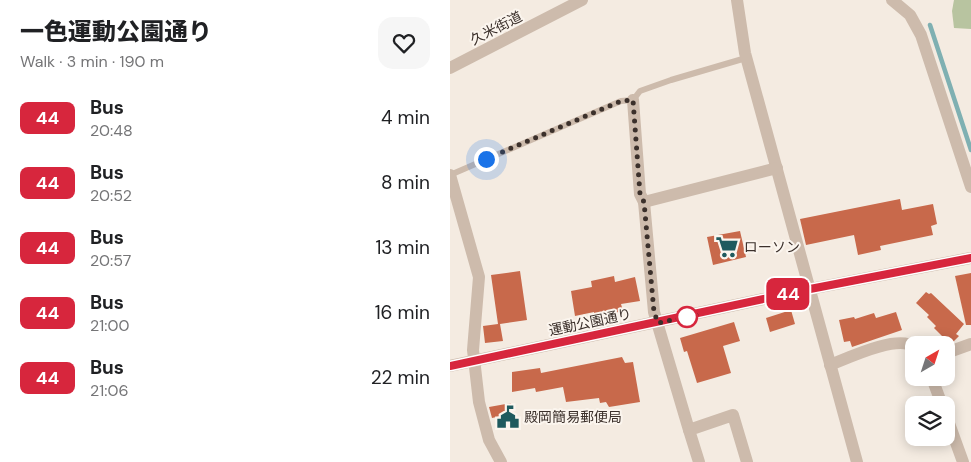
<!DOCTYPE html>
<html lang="en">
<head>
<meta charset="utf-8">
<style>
	:root { --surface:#fff; --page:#f6f6f6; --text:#202124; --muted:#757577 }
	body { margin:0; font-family:"DM Sans","Noto Sans JP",sans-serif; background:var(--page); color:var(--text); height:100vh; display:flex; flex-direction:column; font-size:19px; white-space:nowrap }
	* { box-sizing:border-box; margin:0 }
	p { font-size:16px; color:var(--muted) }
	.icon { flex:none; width:28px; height:28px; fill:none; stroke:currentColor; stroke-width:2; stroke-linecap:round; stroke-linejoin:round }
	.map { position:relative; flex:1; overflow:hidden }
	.panel { display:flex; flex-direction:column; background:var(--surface); width:450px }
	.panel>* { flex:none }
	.badge { padding:0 10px; border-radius:8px; font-size:18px; line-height:32px }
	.needle { width:32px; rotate:39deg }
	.buttons { position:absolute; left:455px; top:336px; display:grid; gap:10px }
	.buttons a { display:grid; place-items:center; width:50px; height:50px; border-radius:10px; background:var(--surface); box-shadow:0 2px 12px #0003; font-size:25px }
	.you { position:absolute; width:25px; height:25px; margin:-12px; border:4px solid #fff; border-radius:50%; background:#1a73e8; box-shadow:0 0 0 8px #1a73e833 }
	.map>.badge { position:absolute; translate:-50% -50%; box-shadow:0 0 0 2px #fff }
	.round { display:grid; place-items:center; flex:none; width:52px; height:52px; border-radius:15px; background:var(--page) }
	.head { display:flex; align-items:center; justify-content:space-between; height:85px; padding:0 20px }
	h1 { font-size:24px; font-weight:800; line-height:38px }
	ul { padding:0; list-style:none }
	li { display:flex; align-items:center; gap:15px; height:65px; padding:0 20px }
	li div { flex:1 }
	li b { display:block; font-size:19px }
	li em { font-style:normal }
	li .badge { min-width:55px; font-weight:700; text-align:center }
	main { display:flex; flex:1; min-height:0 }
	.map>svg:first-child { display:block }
	.green { fill:#b8c4a0 }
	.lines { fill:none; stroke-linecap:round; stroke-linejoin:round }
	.stream { stroke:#7fb0b2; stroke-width:4.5 }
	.building { fill:#c8694b }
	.service { stroke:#cdbbac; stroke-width:6 }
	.minor { stroke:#cdbbac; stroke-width:12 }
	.tertiary { stroke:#cdbbac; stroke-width:12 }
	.line-casing { stroke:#fff; stroke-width:11 }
	.line { stroke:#d7263d; stroke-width:8 }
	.walk { stroke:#3b302b; stroke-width:5; stroke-dasharray:0 9 }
	.stop-dot { fill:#fff; stroke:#d7263d; stroke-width:2.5 }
	.labels { text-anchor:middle; stroke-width:4; stroke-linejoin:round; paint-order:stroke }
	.street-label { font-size:14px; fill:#3b302b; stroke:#fbf5ee }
	.poi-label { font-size:14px; fill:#3b302b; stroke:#fbf5ee; text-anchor:start }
</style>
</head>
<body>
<main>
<section class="panel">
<div class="head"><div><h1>一色運動公園通り</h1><p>Walk · 3 min · 190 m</p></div><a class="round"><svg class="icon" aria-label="heart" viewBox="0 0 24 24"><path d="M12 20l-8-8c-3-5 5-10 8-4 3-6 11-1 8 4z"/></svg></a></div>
<ul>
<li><span class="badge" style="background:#d7263d;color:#fff">44</span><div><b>Bus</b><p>20:48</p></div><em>4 min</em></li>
<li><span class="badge" style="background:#d7263d;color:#fff">44</span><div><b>Bus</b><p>20:52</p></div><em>8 min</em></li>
<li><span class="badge" style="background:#d7263d;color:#fff">44</span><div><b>Bus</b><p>20:57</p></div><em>13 min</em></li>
<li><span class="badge" style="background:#d7263d;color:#fff">44</span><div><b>Bus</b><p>21:00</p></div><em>16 min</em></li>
<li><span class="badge" style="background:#d7263d;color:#fff">44</span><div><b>Bus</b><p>21:06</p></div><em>22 min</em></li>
</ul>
</section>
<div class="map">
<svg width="521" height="462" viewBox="0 0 521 462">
	<rect width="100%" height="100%" fill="#f4ebe1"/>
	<path class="green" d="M504 0H521V29L504 28 502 11Z"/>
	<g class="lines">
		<path class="stream" d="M480 25 521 150"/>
	</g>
	<g class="building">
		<path d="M450 199 452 210 483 204 487 224 481 226 483 235 430 246 431 250 408 255 404 235 356 245 350 219Z"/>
		<path d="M290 231 296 257 263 265 257 237Z"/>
		<path d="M70 271 77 320 50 324 53 341 35 343 33 326 48 324 41 275Z"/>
		<path d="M521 273V325H516L505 276Z"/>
		<path d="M164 276 165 282 185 277 190 301 171 304 173 311 145 318 144 312 125 316 121 291 142 287 141 281Z"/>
		<path d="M476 292 479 294 481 293 514 324 506 334 509 336 503 342 496 345 490 339 492 336 484 328 486 326 477 317 479 315 466 303Z"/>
		<path d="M341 310 345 324 320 332 316 318Z"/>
		<path d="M446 312 452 330 402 347 400 341 394 342 389 320 404 317 405 319 424 313 426 318Z"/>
		<path d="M284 322 290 341 273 346 281 373 247 383 237 351 234 352 230 338Z"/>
		<path d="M172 357 175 363 183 362 190 402 159 407 156 402 150 403 149 398 116 402 113 387 86 392 85 388 62 392V372L90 368 91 373Z"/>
		<path d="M61 403 65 424 53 426 51 416 42 418 39 407Z"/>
	</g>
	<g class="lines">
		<path class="service" d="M0 175 171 101 183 100 190 91 221 80 296 58"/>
		<g class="minor">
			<path d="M287 0 295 53 407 462"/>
			<path d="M442 0 460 15 471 35 521 187"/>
			<path d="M0 68 132 0"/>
			<path d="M183 100 190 194 194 202 204 312 239 430"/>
			<path d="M0 175 29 277 23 350 29 402 39 440 51 462"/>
			<path d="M194 202 327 168"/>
			<path d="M496 353 521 344"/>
			<path d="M380 365C398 358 448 334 464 347"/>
			<path d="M482 378 492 405"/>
			<path d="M496 415 513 462"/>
			<path d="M249 462 239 430 283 415 297 462"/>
		</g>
		<path class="tertiary" d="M0 366 360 289 521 258"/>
	</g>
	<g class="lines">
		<defs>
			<path id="line" d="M0 366 360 289 521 258"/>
		</defs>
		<use href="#line" class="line-casing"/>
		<use href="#line" class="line"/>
		<path class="walk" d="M36 159 171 101 183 100 190 194 194 202 204 312 208 323 246 315 237 317"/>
	</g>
	<defs>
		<symbol id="supermarket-bare" viewBox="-9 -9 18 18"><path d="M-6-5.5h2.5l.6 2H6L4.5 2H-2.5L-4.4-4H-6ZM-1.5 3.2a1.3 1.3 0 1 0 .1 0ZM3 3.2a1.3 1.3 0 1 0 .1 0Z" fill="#1f5a5e" stroke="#fbf5ee" stroke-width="2.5" paint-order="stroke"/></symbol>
		<symbol id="civic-bare" viewBox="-9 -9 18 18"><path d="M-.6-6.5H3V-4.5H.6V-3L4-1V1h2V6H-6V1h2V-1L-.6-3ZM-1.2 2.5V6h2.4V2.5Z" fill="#1f5a5e" stroke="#fbf5ee" stroke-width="2.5" paint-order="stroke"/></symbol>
	</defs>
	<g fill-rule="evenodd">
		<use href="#supermarket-bare" x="261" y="231" width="32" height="32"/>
		<use href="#civic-bare" x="42" y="401" width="32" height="32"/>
	</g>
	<circle class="stop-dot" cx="237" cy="317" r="10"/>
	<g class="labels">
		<g class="street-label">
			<text transform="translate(46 28) rotate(-27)" y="5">久米街道</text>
			<text transform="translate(140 322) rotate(-12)" y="5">運動公園通り</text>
		</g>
		<g class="poi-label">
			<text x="294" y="252">ローソン</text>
			<text x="74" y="422">殿岡簡易郵便局</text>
		</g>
	</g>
</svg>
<div class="buttons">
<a><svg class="needle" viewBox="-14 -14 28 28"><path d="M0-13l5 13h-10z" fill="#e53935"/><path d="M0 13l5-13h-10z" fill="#757577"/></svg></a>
<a><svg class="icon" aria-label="layers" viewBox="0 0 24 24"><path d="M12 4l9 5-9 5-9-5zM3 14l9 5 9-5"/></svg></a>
</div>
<div class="you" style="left:36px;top:159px"></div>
<b class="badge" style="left:338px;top:294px;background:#d7263d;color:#fff">44</b>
</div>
</main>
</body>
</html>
